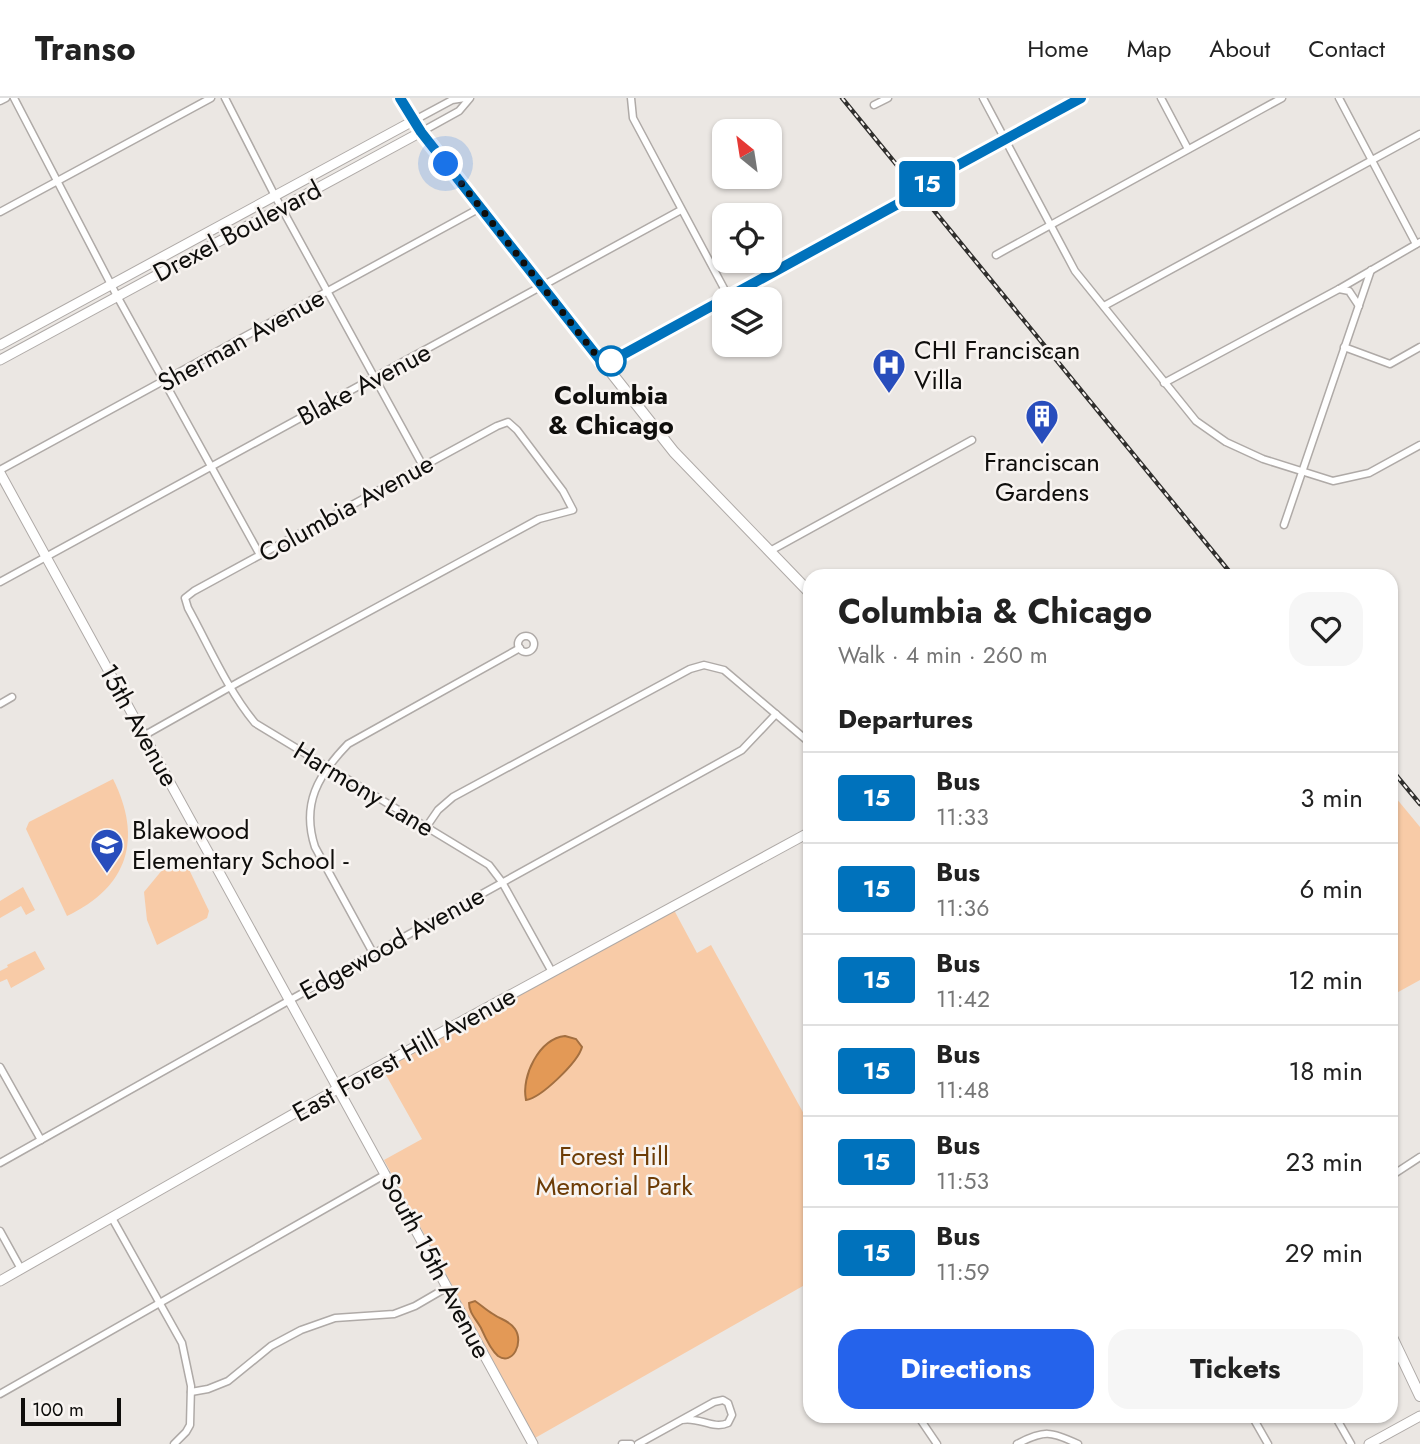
<!DOCTYPE html>
<html lang="en">
<head>
<meta charset="utf-8">
<style>
	:root { --surface:#fff; --page:#f6f6f6; --text:#222; --muted:#767676; --line:#e0e0e0; --accent:#2563eb }
	body { margin:0; font-family:Jost,sans-serif; background:var(--page); color:var(--text); height:100vh; display:flex; flex-direction:column; font-size:26px; white-space:nowrap }
	* { box-sizing:border-box; margin:0 }
	p { font-size:23px; color:var(--muted) }
	.icon { flex:none; width:38px; height:38px; fill:none; stroke:currentColor; stroke-width:2; stroke-linecap:round; stroke-linejoin:round }
	.map { position:relative; flex:1; overflow:hidden }
	.panel { position:absolute; left:803px; top:471px; width:595px; height:854px; display:flex; flex-direction:column; background:var(--surface); border-radius:21px; box-shadow:0 2px 5px #0004 }
	.panel>* { flex:none }
	.badge { padding:0 14px; border-radius:5px; font-size:24px; line-height:46px }
	.needle { width:46px; rotate:330deg }
	.fabs { position:absolute; left:712px; top:21px; display:grid; gap:14px }
	.fabs a { display:grid; place-items:center; width:70px; height:70px; border-radius:14px; background:var(--surface); box-shadow:0 2px 5px #0004; font-size:35px }
	.scale { position:absolute; left:21px; bottom:18px; width:100px; box-sizing:border-box; padding-left:7px; border:4px solid #0f0e0c; border-top:0; font-size:19px; line-height:24px; white-space:nowrap; color:#0f0e0c; -webkit-text-stroke:5px #f8f4f1; paint-order:stroke }
	.you { position:absolute; width:35px; height:35px; margin:-18px; border:5px solid #fff; border-radius:50%; background:#1a73e8; box-shadow:0 0 0 10px #1a73e833 }
	.map>.badge { position:absolute; translate:-50% -50%; box-shadow:0 0 0 4px #fff }
	h2 { padding:0 35px; font-size:26px; line-height:63px }
	.round { display:grid; place-items:center; flex:none; width:74px; height:74px; border-radius:21px; background:var(--page) }
	.overview { display:flex; align-items:center; justify-content:space-between; height:119px; padding:0 35px }
	h1 { font-size:33px; font-weight:700; line-height:52px }
	.action { display:flex; gap:14px; margin-top:auto; padding:14px 35px }
	.action a { flex:1; height:80px; border-radius:21px; background:var(--accent); color:#fff; font-size:28px; font-weight:700; line-height:80px; text-align:center }
	.action a+a { background:var(--page); color:var(--text) }
	ul { padding:0; list-style:none }
	li { display:flex; align-items:center; gap:21px; height:91px; padding:0 35px; border-top:2px solid var(--line) }
	li div { flex:1 }
	li b { display:block; font-size:26px }
	li em { font-style:normal }
	li .badge { min-width:77px; font-weight:700; text-align:center }
	header { display:flex; align-items:center; gap:42px; box-sizing:border-box; height:98px; padding:0 35px; background:var(--surface); border-bottom:2px solid var(--line) }
	header strong { font-size:33px }
	nav { display:flex; gap:38px; margin-inline-start:auto; font-size:24px }
	.map>svg:first-child { display:block }
	.green { fill:#f8cba7 }
	.water { fill:#e39956; stroke:#a36f40; stroke-width:2 }
	.lines { fill:none; stroke-linecap:round; stroke-linejoin:round }
	.street-casing { stroke:#afaaa7; stroke-width:9 }
	.secondary-casing { stroke:#afaaa7; stroke-width:11 }
	.primary-casing { stroke:#afaaa7; stroke-width:12 }
	.street { stroke:#fff; stroke-width:6 }
	.secondary { stroke:#fff; stroke-width:9 }
	.primary { stroke:#fff; stroke-width:10 }
	.rail-casing { stroke:#302f2d; stroke-width:4.5 }
	.rail { stroke:#f8f4f1; stroke-width:2; stroke-dasharray:5; stroke-linecap:butt }
	.line-casing { stroke:#fff; stroke-width:16 }
	.line { stroke:#0072bc; stroke-width:10 }
	.walk { stroke:#0f0e0c; stroke-width:7; stroke-dasharray:0 12.6 }
	.stop-dot { fill:#fff; stroke:#0072bc; stroke-width:3.5 }
	.labels { text-anchor:middle; stroke-width:5; stroke-linejoin:round; paint-order:stroke }
	.street-label { font-size:26px; fill:#0f0e0c; stroke:#f8f4f1 }
	.poi-label { font-size:26px; fill:#0f0e0c; stroke:#f8f4f1; text-anchor:start }
	.stop-label { font-size:26px; font-weight:bold; fill:#0f0e0c; stroke:#f8f4f1 }
	.park-label { font-size:26px; fill:#6d3c06; stroke:#f8f4f1 }
</style>
</head>
<body>
<header>
<strong>Transo</strong>
<nav><a>Home</a><a>Map</a><a>About</a><a>Contact</a></nav>
</header>
<div class="map">
<svg width="1420" height="1346" viewBox="0 0 1420 1346">
	<rect width="100%" height="100%" fill="#ebe7e3"/>
	<g class="green">
		<path d="M113 681C143 741 128 789 67 818L26 731 29 724Z"/>
		<path d="M1391 694 1420 729V882L1391 898Z"/>
		<path d="M184 761 209 813 207 820 157 847 147 822 144 794 163 771Z"/>
		<path d="M23 789 35 812 26 817 21 808 0 820V803Z"/>
		<path d="M674 812 697 855 711 847 810 1027V1184L535 1340 384 1062 422 1041 382 970Z"/>
		<path d="M35 853 45 871 11 890 7 881 0 884V873L8 869 7 867Z"/>
	</g>
	<g class="water">
		<path d="M565 938 576 941 582 949C578 964 541 1000 526 1002 521 978 539 941 565 938Z"/>
		<path d="M475 1203C481 1207 486 1212 493 1216 501 1222 509 1222 515 1231 524 1244 513 1268 498 1258 490 1251 485 1239 481 1230 476 1221 469 1215 469 1205Z"/>
	</g>
	<g class="lines">
		<defs>
			<g id="street">
				<path d="M14 0 117 198 260 457"/>
				<path d="M225 0 275 98 423 368"/>
				<path d="M631 0 633 20 728 198"/>
				<path d="M983 0 1075 173 1196 323 1226 344 1263 361 1333 383 1369 375 1420 347"/>
				<path d="M1161 0 1188 51"/>
				<path d="M1339 0 1416 146"/>
				<path d="M0 3 6 0"/>
				<path d="M874 7 888 0"/>
				<path d="M413 23 452 2 465 0"/>
				<path d="M421 34 459 13 470 0"/>
				<path d="M0 114 211 0"/>
				<path d="M996 157 1282 0"/>
				<path d="M1339 191 1349 193 1359 208"/>
				<path d="M1104 208 1420 36"/>
				<path d="M1344 249 1390 266 1420 249"/>
				<path d="M1164 285 1339 191 1420 144"/>
				<path d="M0 372 480 110"/>
				<path d="M1284 427 1371 172"/>
				<path d="M770 453 972 342"/>
				<path d="M0 484 681 112"/>
				<circle cx="526" cy="546" r="8"/>
				<path d="M0 606 12 599"/>
				<path d="M145 637 223 593 239 584 539 421 573 412 563 393 517 332 508 324 497 328 194 493 185 500 188 510C209 548 227 591 255 625L489 767 502 784 552 874"/>
				<path d="M427 728 438 712 453 699 690 571 704 567 724 572 810 645"/>
				<path d="M373 855 315 749C301 706 318 677 348 646L520 550"/>
				<path d="M0 969 41 1042"/>
				<path d="M0 1065 290 902 742 652 776 616"/>
				<path d="M1391 1078 1420 1059"/>
				<path d="M112 1120 182 1245 191 1288 190 1327 186 1334 174 1346"/>
				<path d="M0 1133 21 1171"/>
				<path d="M191 1294 208 1291 228 1283 271 1248 301 1232 335 1220 394 1216 415 1208 446 1190"/>
				<path d="M0 1296 386 1076"/>
				<path d="M918 1318 937 1346"/>
				<path d="M1252 1318 1268 1346"/>
				<path d="M1335 1318 1351 1346"/>
				<path d="M622 1346H631"/>
				<path d="M638 1346 714 1304 723 1302 728 1305 732 1317 728 1325C713 1332 698 1318 682 1322"/>
				<path d="M1017 1346C1044 1332 1051 1333 1078 1346"/>
			</g>
			<g id="secondary">
				<path d="M0 247 413 23"/>
				<path d="M0 262 421 34"/>
				<path d="M604 267 907 101 936 79 1081 0"/>
				<path d="M0 375 533 1346"/>
				<path d="M0 1183 339 990 810 734"/>
				<path d="M1369 1346 1420 1318"/>
			</g>
			<g id="primary">
				<path d="M400 0 421 34 674 354 810 495"/>
				<path d="M1391 1237 1420 1298"/>
			</g>
		</defs>
		<use href="#street" class="street-casing"/>
		<use href="#secondary" class="secondary-casing"/>
		<use href="#primary" class="primary-casing"/>
		<use href="#street" class="street"/>
		<use href="#secondary" class="secondary"/>
		<use href="#primary" class="primary"/>
		<defs>
			<g id="rail">
				<path d="M842 0 1233 478"/>
				<path d="M1391 671 1420 706"/>
			</g>
		</defs>
		<use href="#rail" class="rail-casing"/>
		<use href="#rail" class="rail"/>
	</g>
	<g class="lines">
		<defs>
			<path id="line" d="M400 0 421 34 604 267 907 101 936 79 1081 0"/>
		</defs>
		<use href="#line" class="line-casing"/>
		<use href="#line" class="line"/>
		<path class="walk" d="M446 66 604 267 611 263"/>
	</g>
	<defs>
		<symbol id="hospital-pin" viewBox="-11 -11 22 30"><path d="M0 17L-7.5 6A9.5 9.5 0 1 1 7.5 6Z" fill="#284dbc" stroke="#f8f4f1"/><path d="M-5-5h3v3.5h4V-5h3V5h-3V1.5h-4V5h-3Z" fill="#fff"/></symbol>
		<symbol id="building-pin" viewBox="-11 -11 22 30"><path d="M0 17L-7.5 6A9.5 9.5 0 1 1 7.5 6Z" fill="#284dbc" stroke="#f8f4f1"/><path d="M-4-6H4V6H1V3H-1V6H-4ZM-2.5-4.3h1.7v1.8h-1.7ZM.8-4.3h1.7v1.8H.8ZM-2.5-1h1.7V.8h-1.7ZM.8-1h1.7V.8H.8Z" fill="#fff"/></symbol>
		<symbol id="school-pin" viewBox="-11 -11 22 30"><path d="M0 17L-7.5 6A9.5 9.5 0 1 1 7.5 6Z" fill="#284dbc" stroke="#f8f4f1"/><path d="M0-5L7-2L0 1L-7-2ZM-4 1L0 2.5L4 1V4Q0 6-4 4Z" fill="#fff"/></symbol>
	</defs>
	<g fill-rule="evenodd">
		<use href="#hospital-pin" x="870" y="248" width="38" height="52"/>
		<use href="#building-pin" x="1023" y="299" width="38" height="52"/>
		<use href="#school-pin" x="88" y="728" width="38" height="52"/>
	</g>
	<circle class="stop-dot" cx="611" cy="263" r="14"/>
	<g class="labels">
		<g class="street-label">
			<text transform="translate(237 133) rotate(-28)" y="9">Drexel Boulevard</text>
			<text transform="translate(241 242) rotate(-29)" y="9">Sherman Avenue</text>
			<text transform="translate(364 286) rotate(-28)" y="9">Blake Avenue</text>
			<text transform="translate(346 410) rotate(-29)" y="9">Columbia Avenue</text>
			<text transform="translate(139 627) rotate(61)" y="9">15th Avenue</text>
			<text transform="translate(364 691) rotate(31)" y="9">Harmony Lane</text>
			<text transform="translate(392 845) rotate(-29)" y="9">Edgewood Avenue</text>
			<text transform="translate(404 956) rotate(-29)" y="9">East Forest Hill Avenue</text>
			<text transform="translate(436 1168) rotate(62)" y="9">South 15th Avenue</text>
		</g>
		<g class="poi-label">
			<text x="914" y="261">CHI Franciscan<tspan x="914" dy="30">Villa</tspan></text>
			<text x="1042" y="373" text-anchor="middle">Franciscan<tspan x="1042" dy="30">Gardens</tspan></text>
			<text x="132" y="741">Blakewood<tspan x="132" dy="30">Elementary School -</tspan></text>
		</g>
		<g class="stop-label">
			<text x="611" y="306">Columbia<tspan x="611" dy="30">&amp; Chicago</tspan></text>
		</g>
		<g class="park-label">
			<text x="614" y="1067">Forest Hill<tspan x="614" dy="30">Memorial Park</tspan></text>
		</g>
	</g>
</svg>
<div class="fabs">
<a><svg class="needle" viewBox="-14 -14 28 28"><path d="M0-13l5 13h-10z" fill="#e53935"/><path d="M0 13l5-13h-10z" fill="#767676"/></svg></a>
<a><svg class="icon" aria-label="locate" viewBox="0 0 24 24"><circle cx="12" cy="12" r="6"/><path d="M12 2v4M12 18v4M2 12h4M18 12h4"/></svg></a>
<a><svg class="icon" aria-label="layers" viewBox="0 0 24 24"><path d="M12 4l9 5-9 5-9-5zM3 14l9 5 9-5"/></svg></a>
</div>
<div class="scale">100 m</div>
<div class="you" style="left:446px;top:66px"></div>
<b class="badge" style="left:927px;top:86px;background:#0072bc;color:#fff">15</b>
<section class="panel">
<div class="overview"><div><h1>Columbia &amp; Chicago</h1><p>Walk · 4 min · 260 m</p></div><a class="round"><svg class="icon" aria-label="heart" viewBox="0 0 24 24"><path d="M12 20l-8-8c-3-5 5-10 8-4 3-6 11-1 8 4z"/></svg></a></div>
<h2>Departures</h2>
<ul>
<li><span class="badge" style="background:#0072bc;color:#fff">15</span><div><b>Bus</b><p>11:33</p></div><em>3 min</em></li>
<li><span class="badge" style="background:#0072bc;color:#fff">15</span><div><b>Bus</b><p>11:36</p></div><em>6 min</em></li>
<li><span class="badge" style="background:#0072bc;color:#fff">15</span><div><b>Bus</b><p>11:42</p></div><em>12 min</em></li>
<li><span class="badge" style="background:#0072bc;color:#fff">15</span><div><b>Bus</b><p>11:48</p></div><em>18 min</em></li>
<li><span class="badge" style="background:#0072bc;color:#fff">15</span><div><b>Bus</b><p>11:53</p></div><em>23 min</em></li>
<li><span class="badge" style="background:#0072bc;color:#fff">15</span><div><b>Bus</b><p>11:59</p></div><em>29 min</em></li>
</ul>
<div class="action"><a>Directions</a><a>Tickets</a></div>
</section>
</div>
</body>
</html>
